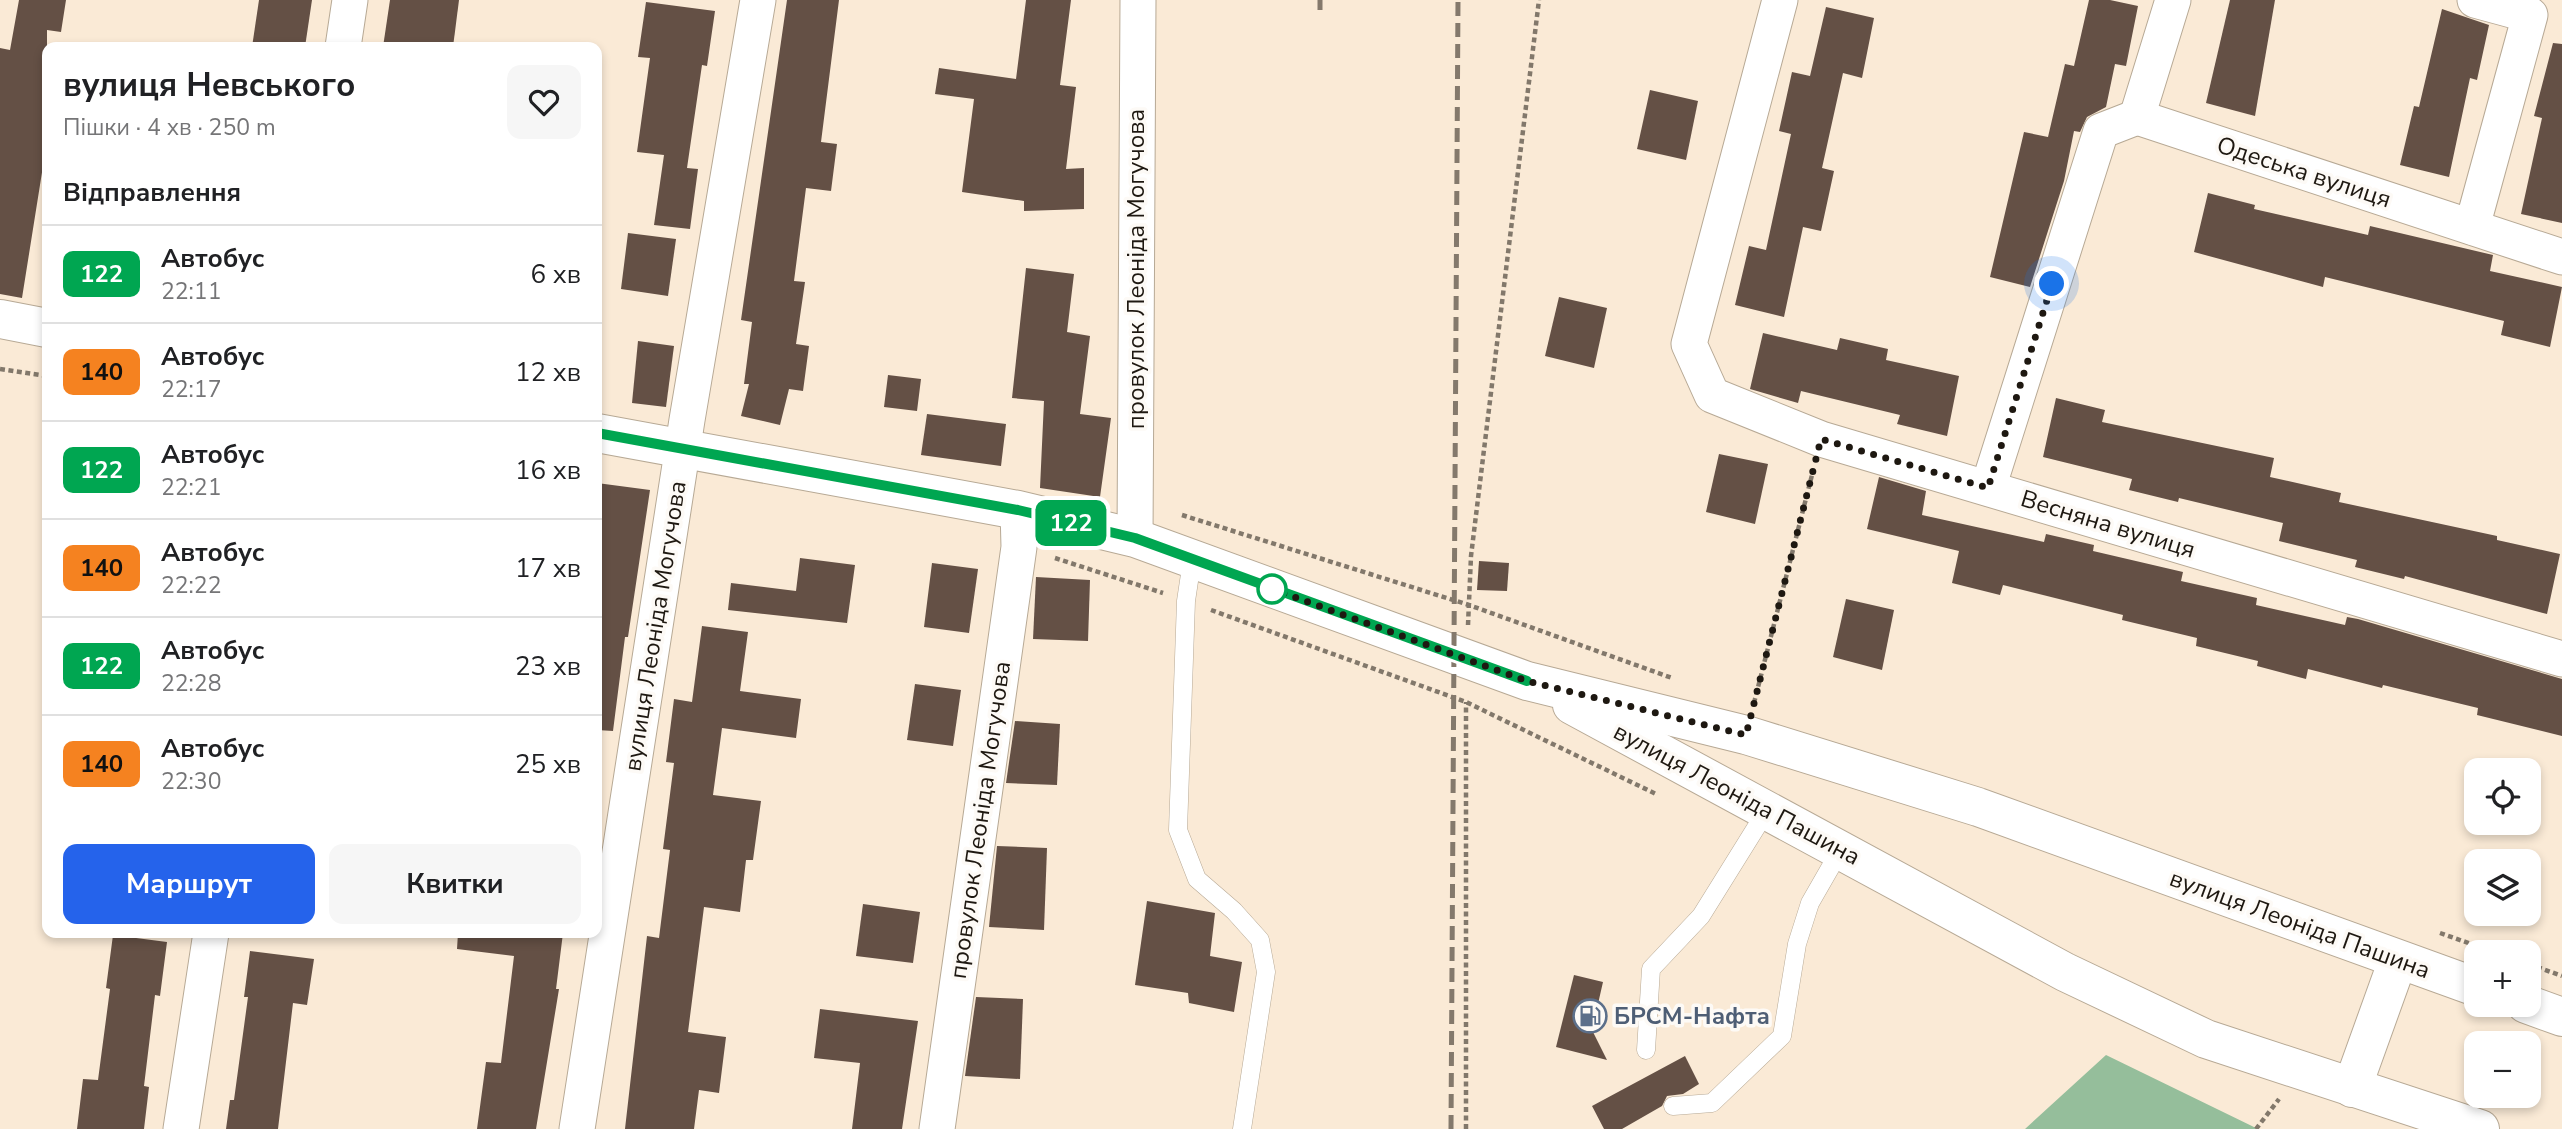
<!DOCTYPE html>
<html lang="uk">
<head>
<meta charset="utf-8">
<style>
	:root { --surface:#fff; --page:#f6f6f6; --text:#202124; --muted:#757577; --line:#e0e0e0; --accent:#2563eb }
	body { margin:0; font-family:"Nunito Sans",sans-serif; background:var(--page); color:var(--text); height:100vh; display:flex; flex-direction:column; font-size:26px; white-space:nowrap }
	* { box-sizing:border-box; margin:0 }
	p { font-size:23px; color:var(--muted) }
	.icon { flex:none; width:38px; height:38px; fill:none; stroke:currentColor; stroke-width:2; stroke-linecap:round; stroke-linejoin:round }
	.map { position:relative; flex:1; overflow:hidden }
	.side { position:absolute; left:42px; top:42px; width:560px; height:896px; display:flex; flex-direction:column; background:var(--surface); border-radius:14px; box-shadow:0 4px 10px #0003 }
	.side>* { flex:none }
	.badge { padding:0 14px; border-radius:10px; font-size:24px; line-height:46px }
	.tools { position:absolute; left:2464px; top:758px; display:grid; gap:14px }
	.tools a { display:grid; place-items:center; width:77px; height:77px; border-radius:14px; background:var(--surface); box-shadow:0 4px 10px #0003; font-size:35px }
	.you { position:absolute; width:35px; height:35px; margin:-18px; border:5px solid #fff; border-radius:50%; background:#1a73e8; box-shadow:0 0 0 10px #1a73e833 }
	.map>.badge { position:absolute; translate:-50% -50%; box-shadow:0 0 0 4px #fff }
	h2 { padding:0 21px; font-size:26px; line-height:63px }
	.round { display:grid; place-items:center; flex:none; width:74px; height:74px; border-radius:14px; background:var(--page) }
	.headline { display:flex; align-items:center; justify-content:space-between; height:119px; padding:0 21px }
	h1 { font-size:33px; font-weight:700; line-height:52px }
	.cta { display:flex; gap:14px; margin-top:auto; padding:14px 21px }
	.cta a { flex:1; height:80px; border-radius:14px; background:var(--accent); color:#fff; font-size:28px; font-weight:700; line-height:80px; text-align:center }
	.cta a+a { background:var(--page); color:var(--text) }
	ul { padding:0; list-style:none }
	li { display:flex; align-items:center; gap:21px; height:98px; padding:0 21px; border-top:2px solid var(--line) }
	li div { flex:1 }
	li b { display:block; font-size:26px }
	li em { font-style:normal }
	li .badge { min-width:77px; font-weight:700; text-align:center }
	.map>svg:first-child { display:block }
	.forest { fill:#95be9b }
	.building { fill:#645045 }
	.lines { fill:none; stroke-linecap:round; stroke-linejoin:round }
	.service-casing { stroke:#b7a995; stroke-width:19 }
	.minor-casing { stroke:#b7a995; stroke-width:37 }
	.secondary-casing { stroke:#b7a995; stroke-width:40 }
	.path { stroke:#82786b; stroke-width:4.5; stroke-dasharray:5 3.5; stroke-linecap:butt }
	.service { stroke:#fff; stroke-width:18 }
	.minor { stroke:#fff; stroke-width:35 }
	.secondary { stroke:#fff; stroke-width:38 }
	.rail { stroke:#84796c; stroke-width:5; stroke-dasharray:14 7; stroke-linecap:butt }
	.line-casing { stroke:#fff; stroke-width:16 }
	.line { stroke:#00a651; stroke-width:10 }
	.walk { stroke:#1e1811; stroke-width:7; stroke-dasharray:0 12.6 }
	.stop-dot { fill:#fff; stroke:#00a651; stroke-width:3.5 }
	.labels { text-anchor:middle; stroke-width:7; stroke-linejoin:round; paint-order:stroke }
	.street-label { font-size:24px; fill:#1e1811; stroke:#fdfaf6 }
	.service-label { font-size:24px; font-weight:bold; fill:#4e5e75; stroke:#fdfaf6; text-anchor:start }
</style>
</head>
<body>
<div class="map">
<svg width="2562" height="1129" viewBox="0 0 2562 1129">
	<rect width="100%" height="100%" fill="#faead6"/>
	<path class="forest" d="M2106 1055 2256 1128 2259 1129H2025Z"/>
	<g class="building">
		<path d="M19 0H66L61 32 47 30V141L22 298 0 294V48L10 50Z"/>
		<path d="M259 0H312L305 47H252Z"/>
		<path d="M390 0H459L453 47H383Z"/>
		<path d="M787 0H839L821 142 837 144 831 191 806 188 794 281 805 282 796 344 809 346 803 391 789 389 780 425 741 416 749 384H744L752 322 741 320Z"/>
		<path d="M1026 0H1071L1060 85 1076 87 1066 169 1084 168V209L1024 211V201L962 192 974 99 935 94 939 68 1016 79Z"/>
		<path d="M2089 0H2110L2138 6 2126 66 2115 64 2106 107 2087 117 2080 132 2074 131 2064 181 2030 287 1990 277 2024 132 2048 137 2065 64 2074 66Z"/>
		<path d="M2230 0H2275L2255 116 2206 103Z"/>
		<path d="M646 2 715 11 707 66 702 65 687 168 698 169 690 229 654 225 664 155 637 152 650 58 638 57Z"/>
		<path d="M1826 7 1874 18 1862 78 1843 73 1822 168 1834 171 1821 231 1803 227 1784 317 1735 305 1749 246 1766 250 1791 134 1779 131 1792 72 1810 76Z"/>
		<path d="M2442 9 2489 25 2477 80 2470 78 2449 177 2400 165 2414 106 2419 107Z"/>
		<path d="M2553 43 2562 44V223L2521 214 2542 118 2534 116Z"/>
		<path d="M1650 90 1698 101 1686 160 1637 149Z"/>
		<path d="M2208 193 2255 205 2254 209 2368 235 2370 226 2493 255 2490 271 2562 287 2550 347 2501 335 2504 321 2325 277 2323 287 2194 252Z"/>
		<path d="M628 233 676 239 668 296 621 289Z"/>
		<path d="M1026 268 1074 274 1067 332 1090 336 1080 414 1111 418 1100 497 1040 488 1044 401 1012 398Z"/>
		<path d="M1559 297 1607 308 1594 368 1545 356Z"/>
		<path d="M1763 333 1837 350 1840 338 1888 349 1886 360 1959 376 1947 436 1897 424 1900 415 1801 391 1798 403 1750 389Z"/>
		<path d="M638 341 674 346 666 407 632 403Z"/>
		<path d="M888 375 921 379 917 411 884 407Z"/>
		<path d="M2056 398 2105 410 2102 422 2274 458 2270 477 2341 493 2339 502 2497 536V540L2560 554 2547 614 2405 576 2404 579 2355 567 2357 560 2279 541 2283 523 2179 498 2178 502 2129 490 2132 479 2043 457Z"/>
		<path d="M927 414 1006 424 1001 466 921 455Z"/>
		<path d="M1719 454 1768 464 1755 524 1706 512Z"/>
		<path d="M1879 477 1926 491 1922 515 2044 542 2046 534 2094 545 2093 551 2183 572 2181 581 2257 598 2256 605 2345 625 2347 617 2358 619 2562 679V736L2477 715 2478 708 2383 685 2382 688 2308 669 2306 679 2257 666 2258 661 2196 646 2197 638 2122 620 2123 615 2003 585 2000 595 1952 583 1959 551 1867 529Z"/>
		<path d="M597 483 650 490 628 637H625L613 731 597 730Z"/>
		<path d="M800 558 855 565 847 623 728 610 731 583 796 591Z"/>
		<path d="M1479 561 1509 563 1507 591 1477 590Z"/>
		<path d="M932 563 978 569 969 633 924 627Z"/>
		<path d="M1036 577 1090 580 1088 641 1033 639Z"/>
		<path d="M1846 599 1894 610 1882 670 1833 657Z"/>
		<path d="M702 626 748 632 740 691 801 699 796 738 722 728 713 795 761 801 753 860H746L740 912 704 907 688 1032 726 1037 719 1093 699 1090 694 1129H625L647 936 659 938 670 850 663 849 674 763 666 762 674 699 692 702Z"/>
		<path d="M915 684 961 690 953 746 907 740Z"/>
		<path d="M1015 721 1060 724 1057 785 1006 783Z"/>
		<path d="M997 846 1047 848 1044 930 989 927Z"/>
		<path d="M1147 901 1215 913 1210 956 1242 962 1234 1012 1189 1003 1188 993 1135 985Z"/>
		<path d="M863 904 920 912 913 963 856 956Z"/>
		<path d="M458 933H563L556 989H559L536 1129H477L486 1062 501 1063 514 956 457 949Z"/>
		<path d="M113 935 167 942 160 996 155 995 144 1086 149 1087 144 1129H77L83 1079 98 1080 110 989 106 988Z"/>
		<path d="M250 951 314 959 307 1005 293 1003 278 1129H226L230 1100H234L248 997H244Z"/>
		<path d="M1574 975 1603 982 1592 1030 1607 1060 1556 1047Z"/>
		<path d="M976 997 1023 999 1020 1079 965 1076Z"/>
		<path d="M820 1009 918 1021 902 1129H852L860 1063 814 1058Z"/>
		<path d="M1685 1056 1699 1084 1683 1094 1667 1096 1662 1106 1622 1129H1604L1592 1106Z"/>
	</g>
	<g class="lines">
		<defs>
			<g id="service">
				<path d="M1192 561 1186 601 1178 830 1197 879 1234 911 1260 940 1266 972 1242 1129"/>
				<path d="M1646 1050 1651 969 1701 916 1767 810"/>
				<path d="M1673 1106 1712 1103 1782 1036 1797 944 1810 903 1841 849"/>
			</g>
			<g id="minor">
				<path d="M1780 0 1689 344 1712 395 1821 439 2562 659"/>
				<path d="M2173 0 2137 117 2562 257"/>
				<path d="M343 47 350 0"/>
				<path d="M2472 227 2530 15 2475 0"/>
				<path d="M1988 488 2101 131 2137 117"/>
				<path d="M1135 538 1138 0"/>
				<path d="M181 1129 211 933"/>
				<path d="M577 1129 687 420 758 0"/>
				<path d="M937 1129 1019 547 1018 510"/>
			</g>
			<g id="secondary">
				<path d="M0 319 47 328"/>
				<path d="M597 433 1018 510 1135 538 1527 681 1746 735 1978 807 2476 987"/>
				<path d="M1572 705 2065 972 2206 1039 2480 1129"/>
				<path d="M2526 1004 2562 1017"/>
				<path d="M2352 1088 2398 960"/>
			</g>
		</defs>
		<use href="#service" class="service-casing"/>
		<use href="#minor" class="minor-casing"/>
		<use href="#secondary" class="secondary-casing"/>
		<g class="path">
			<path d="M0 369 47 376"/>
			<path d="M1182 515 1469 605 1672 678"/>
			<path d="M1055 558 1163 593"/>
			<path d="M1211 610 1466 702 1658 795"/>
			<path d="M1468 625 1471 556 1539 0"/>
			<path d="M1754 703 1813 471"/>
			<path d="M2440 933 2494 952"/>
			<path d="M2529 964 2562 976"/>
			<path d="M1466 1129V702"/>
			<path d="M2256 1129 2279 1099"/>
		</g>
		<use href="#service" class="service"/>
		<use href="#minor" class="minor"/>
		<use href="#secondary" class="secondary"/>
		<g class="rail">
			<path d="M1320 10V0"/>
			<path d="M1451 1129 1458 0"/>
		</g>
	</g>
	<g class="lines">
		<defs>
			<path id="line" d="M597 433 1018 510 1135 538 1527 681"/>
		</defs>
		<use href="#line" class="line-casing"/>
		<use href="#line" class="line"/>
		<path class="walk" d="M1272 589 1527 681 1746 735 1821 439 1988 488 2052 284"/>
	</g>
	<defs>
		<symbol id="fuel-ring" viewBox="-11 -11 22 22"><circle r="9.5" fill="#fdfaf6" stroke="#5c6f8a" stroke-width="1.5"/><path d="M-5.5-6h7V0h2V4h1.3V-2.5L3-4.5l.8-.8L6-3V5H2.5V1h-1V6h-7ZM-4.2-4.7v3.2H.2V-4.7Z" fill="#5c6f8a"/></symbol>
	</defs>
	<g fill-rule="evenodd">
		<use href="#fuel-ring" x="1571" y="997" width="38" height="38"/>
	</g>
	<circle class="stop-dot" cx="1272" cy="589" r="14"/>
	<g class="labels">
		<g class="street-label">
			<text transform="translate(2304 172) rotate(18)" y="8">Одеська вулиця</text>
			<text transform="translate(1136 269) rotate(-90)" y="8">провулок Леоніда Могучова</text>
			<text transform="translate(2108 524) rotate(17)" y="8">Весняна вулиця</text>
			<text transform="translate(655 626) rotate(-81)" y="8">вулиця Леоніда Могучова</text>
			<text transform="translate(1737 794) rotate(28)" y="8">вулиця Леоніда Пашина</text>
			<text transform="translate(980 820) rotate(-82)" y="8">провулок Леоніда Могучова</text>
			<text transform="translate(2300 924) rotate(20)" y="8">вулиця Леоніда Пашина</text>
		</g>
		<g class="service-label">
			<text x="1614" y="1024">БРСМ-Нафта</text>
		</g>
	</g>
</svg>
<div class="tools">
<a><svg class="icon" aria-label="locate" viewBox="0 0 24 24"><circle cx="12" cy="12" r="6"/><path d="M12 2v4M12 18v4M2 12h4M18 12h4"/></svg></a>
<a><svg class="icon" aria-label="layers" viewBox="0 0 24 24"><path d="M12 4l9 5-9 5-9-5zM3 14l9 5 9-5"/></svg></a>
<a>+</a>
<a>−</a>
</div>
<div class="you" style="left:2052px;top:284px"></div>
<b class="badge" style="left:1071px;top:523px;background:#00a651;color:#fff">122</b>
<section class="side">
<div class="headline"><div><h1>вулиця Невського</h1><p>Пішки · 4 хв · 250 m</p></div><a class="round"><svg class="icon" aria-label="heart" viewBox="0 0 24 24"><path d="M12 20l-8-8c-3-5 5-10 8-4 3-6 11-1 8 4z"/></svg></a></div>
<h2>Відправлення</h2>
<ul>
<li><span class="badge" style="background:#00a651;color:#fff">122</span><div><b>Автобус</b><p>22:11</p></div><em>6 хв</em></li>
<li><span class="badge" style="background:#f58220;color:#111">140</span><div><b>Автобус</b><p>22:17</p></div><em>12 хв</em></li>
<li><span class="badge" style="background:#00a651;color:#fff">122</span><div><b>Автобус</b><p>22:21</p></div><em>16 хв</em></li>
<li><span class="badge" style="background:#f58220;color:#111">140</span><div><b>Автобус</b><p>22:22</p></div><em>17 хв</em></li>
<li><span class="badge" style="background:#00a651;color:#fff">122</span><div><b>Автобус</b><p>22:28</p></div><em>23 хв</em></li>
<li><span class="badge" style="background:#f58220;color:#111">140</span><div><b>Автобус</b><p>22:30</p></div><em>25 хв</em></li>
</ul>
<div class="cta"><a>Маршрут</a><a>Квитки</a></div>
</section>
</div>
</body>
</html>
